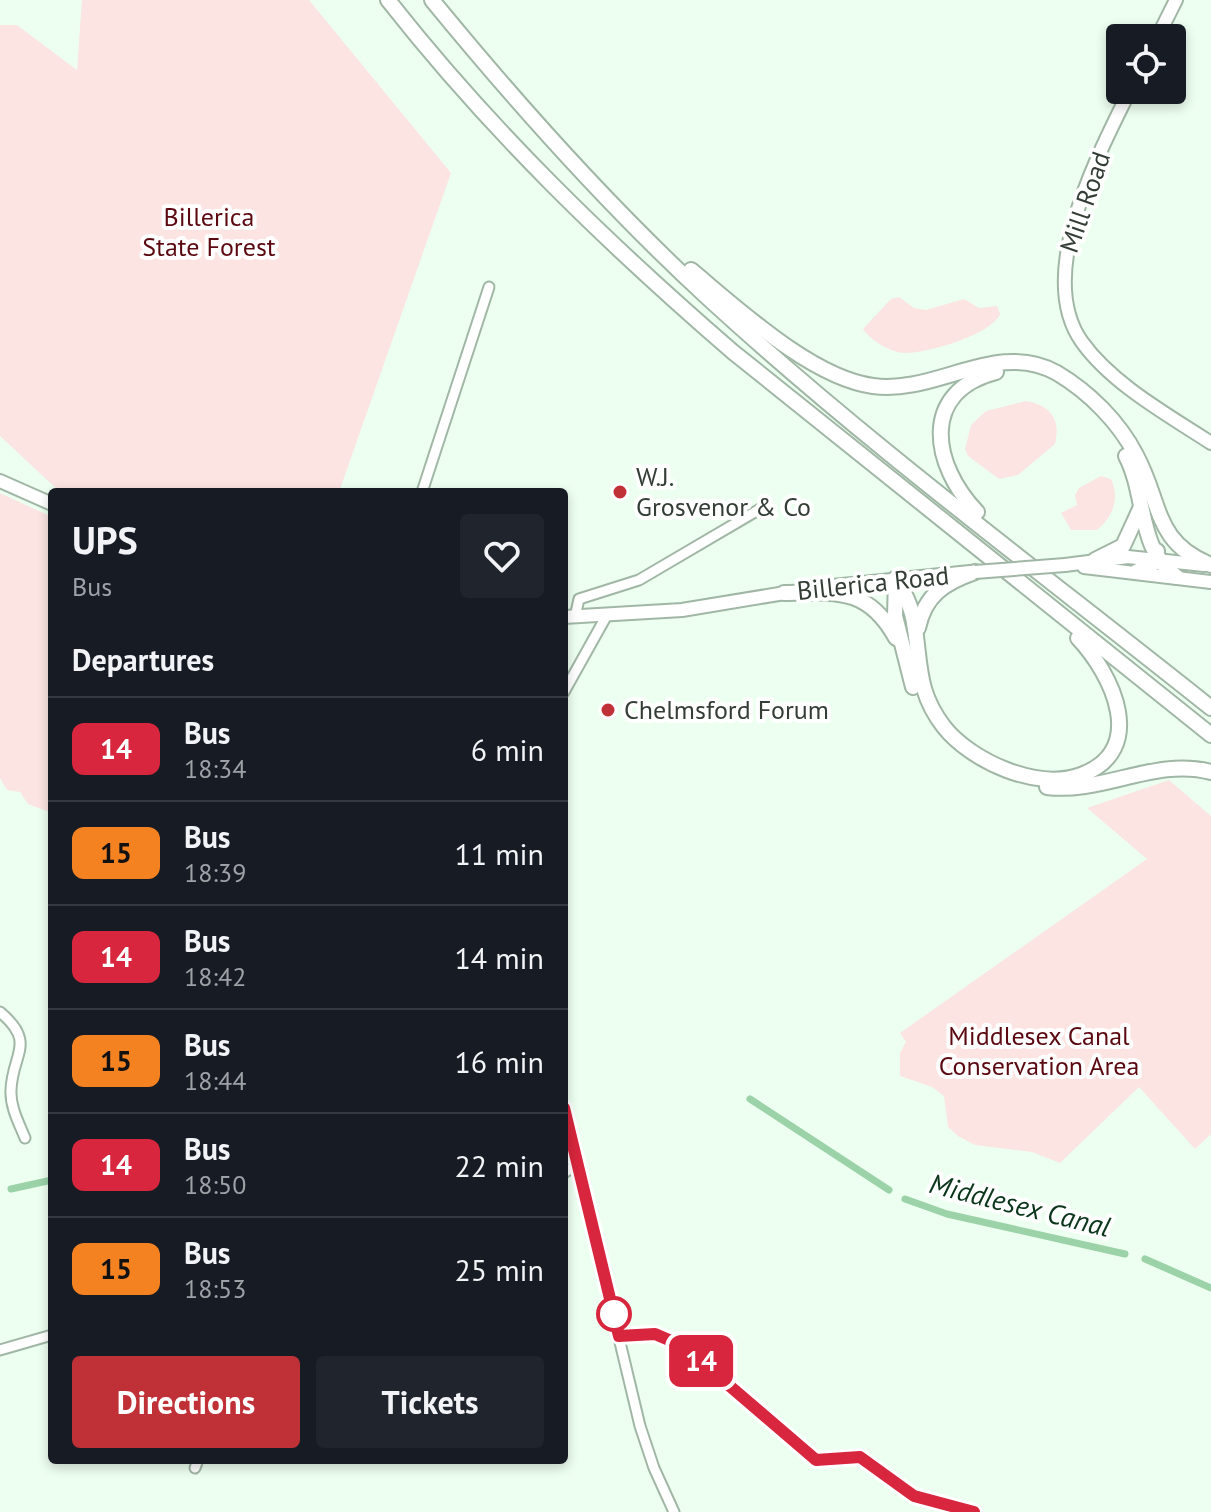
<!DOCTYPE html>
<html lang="en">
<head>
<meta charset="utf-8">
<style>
	:root { --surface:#171b24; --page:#20242c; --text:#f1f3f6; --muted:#9ea1a6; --line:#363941; --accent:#c03137 }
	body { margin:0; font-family:"PT Sans",sans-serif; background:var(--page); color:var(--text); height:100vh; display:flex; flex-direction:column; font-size:30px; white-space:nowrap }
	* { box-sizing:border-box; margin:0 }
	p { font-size:26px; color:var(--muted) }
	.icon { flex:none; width:44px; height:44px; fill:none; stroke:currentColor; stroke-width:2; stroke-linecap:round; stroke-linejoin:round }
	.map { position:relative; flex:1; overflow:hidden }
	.details { position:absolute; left:48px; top:488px; width:520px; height:976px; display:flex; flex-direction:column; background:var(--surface); border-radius:8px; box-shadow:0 4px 12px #0003 }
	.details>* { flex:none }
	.badge { padding:0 16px; border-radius:12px; font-size:28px; line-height:52px }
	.controls { position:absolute; left:1106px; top:24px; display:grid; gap:16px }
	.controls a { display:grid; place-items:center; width:80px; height:80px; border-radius:8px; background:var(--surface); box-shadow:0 4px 12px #0003; font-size:40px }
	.map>.badge { position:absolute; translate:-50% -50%; box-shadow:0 0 0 4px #fff }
	h2 { padding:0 24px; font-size:30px; line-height:72px }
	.round { display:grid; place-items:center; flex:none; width:84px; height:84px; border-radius:8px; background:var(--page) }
	.overview { display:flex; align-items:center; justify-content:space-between; height:136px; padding:0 24px }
	h1 { font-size:38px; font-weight:600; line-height:60px }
	.cta { display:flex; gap:16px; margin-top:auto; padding:16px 24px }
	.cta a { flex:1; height:92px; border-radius:8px; background:var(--accent); color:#fff; font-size:32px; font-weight:600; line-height:92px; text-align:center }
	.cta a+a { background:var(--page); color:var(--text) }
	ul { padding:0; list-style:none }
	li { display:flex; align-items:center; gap:24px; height:104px; padding:0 24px; border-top:2px solid var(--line) }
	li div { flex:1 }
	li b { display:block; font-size:30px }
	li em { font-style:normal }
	li .badge { min-width:88px; font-weight:700; text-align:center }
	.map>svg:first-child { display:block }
	.green { fill:#fbe4e2 }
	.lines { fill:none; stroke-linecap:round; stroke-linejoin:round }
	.canal { stroke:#9bd2a8; stroke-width:7 }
	.minor-casing { stroke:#a1b7a6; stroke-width:13 }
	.major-casing { stroke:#a1b7a6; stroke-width:16 }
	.highway-casing { stroke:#a1b7a6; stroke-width:18 }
	.minor { stroke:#fff; stroke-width:9 }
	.major { stroke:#fff; stroke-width:12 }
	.highway { stroke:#fff; stroke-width:14 }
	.major-bridge-casing { stroke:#a1b7a6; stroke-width:16; stroke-linecap:butt }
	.major-bridge { stroke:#fff; stroke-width:12 }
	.line-casing { stroke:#fff; stroke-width:18 }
	.line { stroke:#d7263d; stroke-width:12 }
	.poi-dot { fill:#c03137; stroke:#fff; stroke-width:3 }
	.stop-dot { fill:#fff; stroke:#d7263d; stroke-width:4 }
	.labels { text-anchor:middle; stroke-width:8; stroke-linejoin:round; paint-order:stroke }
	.street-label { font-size:26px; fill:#343d36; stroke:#fff }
	.park-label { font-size:26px; fill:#5b0910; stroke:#fff }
	.poi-label { font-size:26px; fill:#343d36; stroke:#fff; text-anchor:start }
	.water-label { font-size:28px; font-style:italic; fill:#0b361b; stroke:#fff }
</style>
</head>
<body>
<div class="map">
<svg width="1211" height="1512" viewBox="0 0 1211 1512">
	<rect width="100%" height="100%" fill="#edfff0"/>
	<g class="green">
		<path d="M82 0H309L451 173 339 492H60L0 436V25H17L77 70Z"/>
		<path d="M899 297 914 308 926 310 964 299 979 308 997 306 1000 314C991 335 928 353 905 353 891 353 870 340 863 329L891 299Z"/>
		<path d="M1026 401C1050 405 1061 419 1055 444L1018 475 999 479 968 456 965 449 971 425 986 411Z"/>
		<path d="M1101 476 1111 479C1120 498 1113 517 1097 530H1071L1061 513 1077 505 1075 495 1079 488Z"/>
		<path d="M0 493 52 517V813L28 804 20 792 7 790 0 778Z"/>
		<path d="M1169 780 1211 816V1134L1195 1149 1139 1087 1060 1163 1032 1152 975 1145 958 1136 948 1127 944 1096 932 1087 900 1076V1053L906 1042 900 1033 1147 859 1087 808Z"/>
	</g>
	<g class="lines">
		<g class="canal">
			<path d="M750 1099 889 1190"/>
			<path d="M11 1189 52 1180"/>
			<path d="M905 1199 947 1214 1125 1254"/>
			<path d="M1145 1259 1211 1288"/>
		</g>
		<defs>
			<g id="minor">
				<path d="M422 492 489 287"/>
				<path d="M575 617 579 599 639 580 765 506"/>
				<path d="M564 692 607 615"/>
				<path d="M0 1012C37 1043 12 1054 11 1090 10 1107 19 1123 25 1138"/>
				<path d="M564 1108 640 1426 654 1468 674 1512"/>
				<path d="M564 1173 576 1165"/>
				<path d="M0 1350 52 1335"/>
				<path d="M195 1468 198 1460"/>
			</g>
			<g id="major">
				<path d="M1157 38 1176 0"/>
				<path d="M1130 90C1098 155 1034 275 1082 342 1112 384 1168 415 1211 443"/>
				<path d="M0 481 52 504"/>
				<path d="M1065 565 1128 557 1204 565"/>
				<path d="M1084 567 1211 582"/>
				<path d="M813 588 970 572"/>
				<path d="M564 617 682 610 791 592"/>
			</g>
			<g id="highway">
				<path d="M388 0C490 130 608 244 733 352L1211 735"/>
				<path d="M432 0C518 105 608 206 708 298 867 444 1042 573 1211 708"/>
				<path d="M691 270C738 309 812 378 873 386 936 395 997 339 1057 373 1089 392 1119 422 1136 455 1162 503 1153 542 1211 565"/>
				<path d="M1126 456C1147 496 1137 550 1177 577"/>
				<path d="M977 512C932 465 919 392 996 372"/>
				<path d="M1095 560 1123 546 1141 507"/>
				<path d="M1136 572 1154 563 1157 551"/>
				<path d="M896 578C904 592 912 607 914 623 921 663 916 691 944 727 971 761 1037 791 1081 775 1149 750 1112 674 1078 638"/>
				<path d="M896 578 895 616 913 687"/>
				<path d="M784 593C836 592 868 587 896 638"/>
				<path d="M918 628C925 595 944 583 975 572"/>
				<path d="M1047 787C1102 794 1156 757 1211 772"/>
			</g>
		</defs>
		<use href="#minor" class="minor-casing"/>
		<use href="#major" class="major-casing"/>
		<use href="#highway" class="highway-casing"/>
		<use href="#minor" class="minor"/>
		<use href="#major" class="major"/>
		<use href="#highway" class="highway"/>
		<defs>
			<path id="major-bridge" d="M975 572 1065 565"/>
		</defs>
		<use href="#major-bridge" class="major-bridge-casing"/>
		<use href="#major-bridge" class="major-bridge"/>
	</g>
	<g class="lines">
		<defs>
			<path id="line" d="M564 1108 619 1336 655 1334 683 1346 816 1460 860 1457 914 1496 974 1512"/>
		</defs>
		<use href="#line" class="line-casing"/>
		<use href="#line" class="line"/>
	</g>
	<g class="poi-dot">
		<circle cx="620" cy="492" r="8"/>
		<circle cx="608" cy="710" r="8"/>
	</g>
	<circle class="stop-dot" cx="614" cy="1314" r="16"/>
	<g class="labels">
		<g class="street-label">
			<text transform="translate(1085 202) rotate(-71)" y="9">Mill Road</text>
			<text transform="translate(873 583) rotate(-6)" y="9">Billerica Road</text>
		</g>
		<g class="park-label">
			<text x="209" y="226">Billerica<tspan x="209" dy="30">State Forest</tspan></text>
			<text x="1039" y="1045">Middlesex Canal<tspan x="1039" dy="30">Conservation Area</tspan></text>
		</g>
		<g class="poi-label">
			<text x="636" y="486">W.J.<tspan x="636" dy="30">Grosvenor &amp; Co</tspan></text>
			<text x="624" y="719">Chelmsford Forum</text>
		</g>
		<g class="water-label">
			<text transform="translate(1020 1205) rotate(14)" y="10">Middlesex Canal</text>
		</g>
	</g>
</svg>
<div class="controls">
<a><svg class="icon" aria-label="locate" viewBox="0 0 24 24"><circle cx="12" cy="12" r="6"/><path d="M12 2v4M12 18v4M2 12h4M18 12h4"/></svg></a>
</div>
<b class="badge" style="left:701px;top:1361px;background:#d7263d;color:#fff">14</b>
<section class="details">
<div class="overview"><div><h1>UPS</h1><p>Bus</p></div><a class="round"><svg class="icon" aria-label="heart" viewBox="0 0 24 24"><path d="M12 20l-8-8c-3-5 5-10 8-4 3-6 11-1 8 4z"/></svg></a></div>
<h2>Departures</h2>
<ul>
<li><span class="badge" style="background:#d7263d;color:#fff">14</span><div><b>Bus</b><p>18:34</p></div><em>6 min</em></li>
<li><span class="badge" style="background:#f58220;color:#111">15</span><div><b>Bus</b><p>18:39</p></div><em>11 min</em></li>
<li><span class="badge" style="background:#d7263d;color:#fff">14</span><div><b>Bus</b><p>18:42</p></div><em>14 min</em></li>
<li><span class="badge" style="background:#f58220;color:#111">15</span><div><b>Bus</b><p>18:44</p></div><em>16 min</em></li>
<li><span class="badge" style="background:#d7263d;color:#fff">14</span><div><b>Bus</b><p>18:50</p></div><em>22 min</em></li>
<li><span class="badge" style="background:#f58220;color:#111">15</span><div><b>Bus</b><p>18:53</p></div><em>25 min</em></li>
</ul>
<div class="cta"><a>Directions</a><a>Tickets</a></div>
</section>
</div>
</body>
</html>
